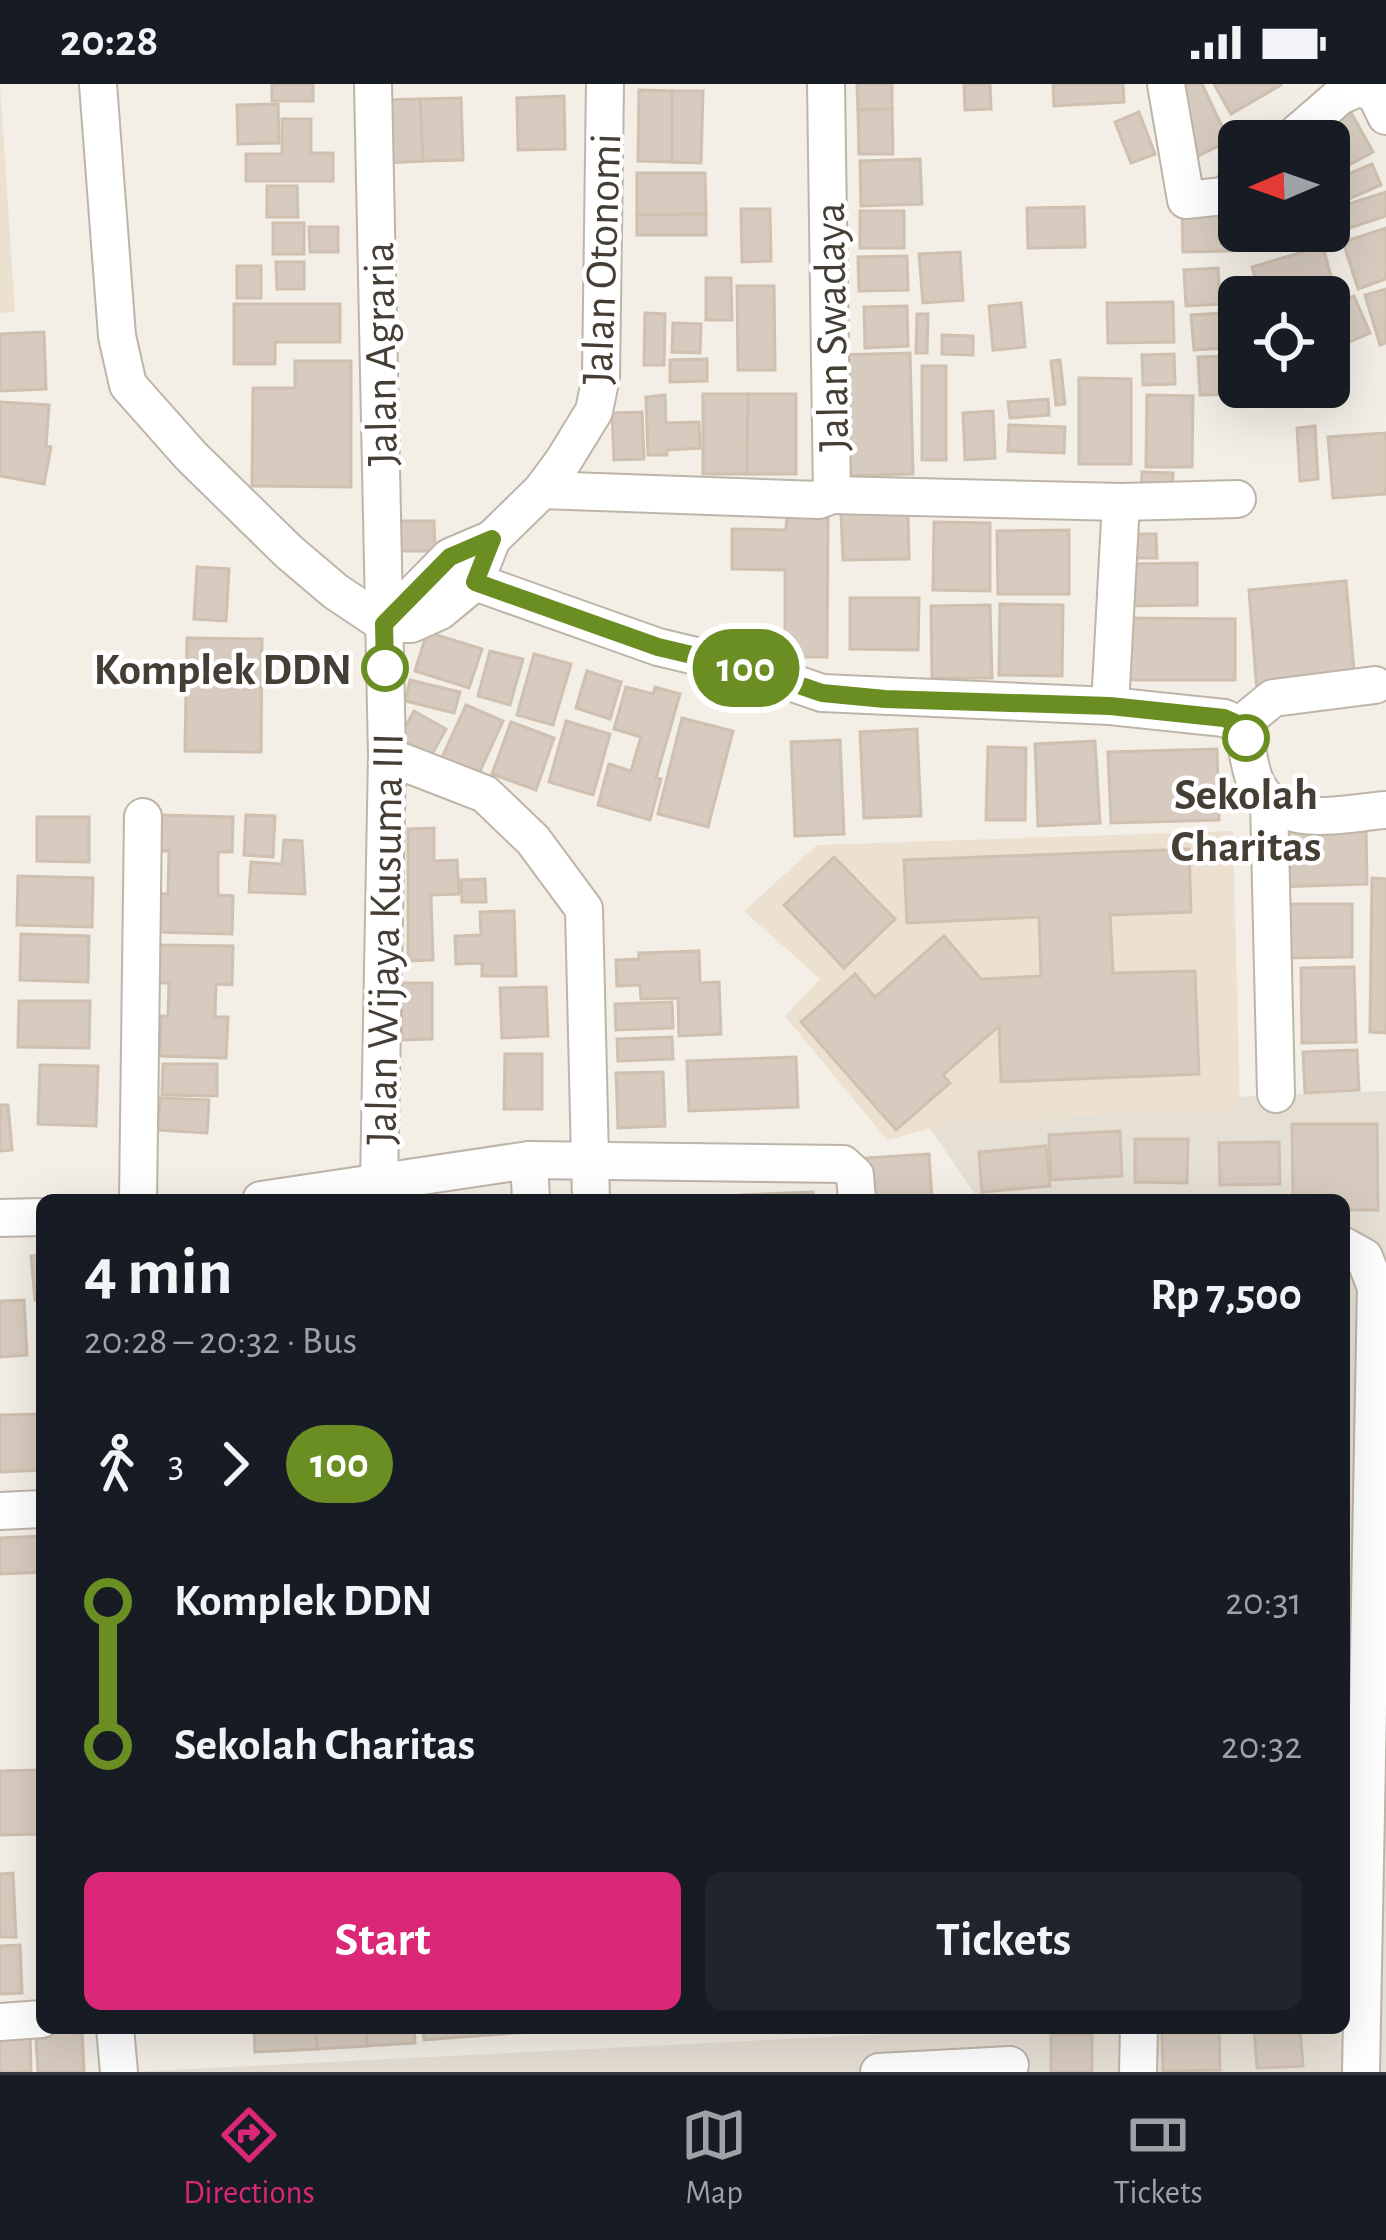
<!DOCTYPE html>
<html lang="en">
<head>
<meta charset="utf-8">
<style>
	:root { --surface:#171b24; --page:#20242c; --text:#f1f3f6; --muted:#9ea1a6; --line:#363941; --accent:#db2777 }
	body { margin:0; font-family:"Alegreya Sans",sans-serif; background:var(--page); color:var(--text); height:100vh; display:flex; flex-direction:column; font-size:45px; white-space:nowrap }
	* { box-sizing:border-box; margin:0 }
	p { font-size:39px; color:var(--muted) }
	.icon { flex:none; width:66px; height:66px; fill:none; stroke:currentColor; stroke-width:2; stroke-linecap:round; stroke-linejoin:round }
	.map { position:relative; flex:1; overflow:hidden }
	.sheet { position:absolute; left:36px; top:1110px; width:1314px; height:840px; display:flex; flex-direction:column; background:var(--surface); border-radius:18px; box-shadow:0 12px 48px #0002 }
	.sheet>* { flex:none }
	.badge { padding:0 24px; border-radius:39px; font-size:42px; line-height:78px }
	.needle { width:78px; rotate:268deg }
	.controls { position:absolute; left:1218px; top:36px; display:grid; gap:24px }
	.controls a { display:grid; place-items:center; width:132px; height:132px; border-radius:18px; background:var(--surface); box-shadow:0 12px 48px #0002; font-size:60px }
	.map>.badge { position:absolute; translate:-50% -50%; box-shadow:0 0 0 6px #fff }
	.legs { display:flex; align-items:center; gap:18px; height:132px; padding:0 48px; font-size:39px }
	.legs p { margin-inline-start:auto }
	.overview { display:flex; align-items:center; justify-content:space-between; height:204px; padding:0 48px }
	h1 { font-size:66px; font-weight:600; line-height:90px }
	.action { display:flex; gap:24px; margin-top:auto; padding:24px 48px }
	.action a { flex:1; height:138px; border-radius:18px; background:var(--accent); color:#fff; font-size:48px; font-weight:600; line-height:138px; text-align:center }
	.action a+a { background:var(--page); color:var(--text) }
	ul { padding:0 48px; list-style:none }
	li { display:flex; align-items:center; gap:42px; height:144px; font-size:45px }
	li i { display:grid; place-items:center; width:18px; height:100%; margin:0 15px; background:currentColor }
	li i::after { content:''; width:30px; height:30px; margin:-15px; border:9px solid; border-radius:50%; background:var(--surface) }
	li p { margin-inline-start:auto }
	li:first-child i { background:linear-gradient(#0000 50%,currentColor 0) }
	li:last-child i { background:linear-gradient(currentColor 50%,#0000 0) }
	.status { display:flex; justify-content:space-between; align-items:center; height:84px; padding:0 60px; background:var(--surface); direction:ltr }
	.status svg { height:33px; fill:currentColor }
	.dock { display:flex; justify-content:space-around; align-items:center; height:168px; border-top:3px solid var(--line); background:var(--surface); font-size:33px; color:var(--muted) }
	.dock a { display:grid; justify-items:center; gap:6px }
	.dock .on { color:var(--accent) }
	.map>svg:first-child { display:block }
	.residential { fill:#e6dfd4 }
	.education { fill:#ece1d0 }
	.building { fill:#d7cbbf; stroke:#cfc0af; stroke-width:3 }
	.lines { fill:none; stroke-linecap:round; stroke-linejoin:round }
	.minor-casing { stroke:#beb5a9; stroke-width:40 }
	.minor { stroke:#fff; stroke-width:36 }
	.line-1-casing { stroke:#fff; stroke-width:27 }
	.line-1 { stroke:#6b8e23; stroke-width:18 }
	.stop-1-dot { fill:#fff; stroke:#6b8e23; stroke-width:6 }
	.labels { text-anchor:middle; stroke-width:9; stroke-linejoin:round; paint-order:stroke }
	.street-label { font-size:45px; fill:#453e35; stroke:#fff }
	.stop-label { font-size:45px; font-weight:bold; fill:#453e35; stroke:#fff; text-anchor:end }
</style>
</head>
<body>
<div class="status"><b>20:28</b><svg viewBox="0 0 49 12"><path d="M0 12V9h3v3zM5 12V6h3v6zM10 12V3h3v9zM15 12V0h3v12zM26 1h20v11H26zM47 4h2v5h-2z"/></svg></div>
<div class="map">
<svg width="1386" height="1988" viewBox="0 0 1386 1988">
	<rect width="100%" height="100%" fill="#f3eee6"/>
	<path class="residential" d="M1386 1007V1988H130L1008 1944H1344V1116H979L927 1040 1082 1019Z"/>
	<g class="education">
		<path d="M0 0 15 228 0 229Z"/>
		<path d="M1233 747 1240 1026 957 1037 887 1056 785 932 820 895 744 827 817 761Z"/>
	</g>
	<g class="building">
		<rect x="272" y="0" width="41" height="17"/>
		<path d="M857 0H892V25L858 26Z"/>
		<path d="M964 0H990L991 25 965 26Z"/>
		<path d="M1053 0H1123L1124 18 1054 22Z"/>
		<path d="M1184 0H1202L1229 57 1198 72 1168 7Z"/>
		<path d="M1214 0H1280L1281 1 1231 30Z"/>
		<path d="M639 6 672 7V78L638 77Z"/>
		<path d="M672 7H703L701 79 672 78Z"/>
		<path d="M564 12 565 65 518 66 517 14Z"/>
		<path d="M461 14 463 76 423 77 420 15Z"/>
		<path d="M420 15 423 77 386 79 384 16Z"/>
		<path d="M278 20 279 59 238 60 237 21Z"/>
		<path d="M892 25 893 70H859L858 26Z"/>
		<path d="M1349 25 1373 68 1333 90 1329 83V57H1315Z"/>
		<path d="M1139 28 1155 70 1131 79 1115 38Z"/>
		<path d="M282 35H311V69H333V97H246V70H282Z"/>
		<path d="M920 75 922 120 861 122 860 77Z"/>
		<path d="M1372 80 1381 101 1335 121 1329 98Z"/>
		<path d="M637 89H705L706 130 637 131Z"/>
		<path d="M267 102H297L298 133H267Z"/>
		<path d="M1386 108V132L1346 145 1339 123Z"/>
		<path d="M1084 123 1085 163 1028 164 1027 124Z"/>
		<path d="M741 125H770L771 177 742 178Z"/>
		<path d="M1182 126H1230L1231 167 1183 168Z"/>
		<rect x="860" y="127" width="44" height="37"/>
		<path d="M706 130V151H637V131Z"/>
		<rect x="273" y="139" width="31" height="31"/>
		<path d="M309 143H338V168H310Z"/>
		<path d="M1386 144V195L1358 205 1343 158Z"/>
		<path d="M1274 147H1322V148L1279 162Z"/>
		<path d="M1323 162 1336 212 1261 213 1252 183Z"/>
		<path d="M960 168 963 216 923 219 919 170Z"/>
		<path d="M907 172 908 206 859 207 858 173Z"/>
		<path d="M276 178H304V205H277Z"/>
		<rect x="237" y="182" width="24" height="32"/>
		<path d="M1218 184 1220 220 1186 222 1184 186Z"/>
		<path d="M706 194H731L732 236H706Z"/>
		<path d="M737 202H774L775 286H738Z"/>
		<path d="M1386 205V259L1380 261 1365 211Z"/>
		<path d="M1354 212 1370 249 1329 267V223Z"/>
		<path d="M1173 218 1174 258 1108 259 1107 219Z"/>
		<path d="M1021 219 1025 263 993 266 989 222Z"/>
		<path d="M234 220H340V258H275V280H234Z"/>
		<path d="M907 222 908 262 865 264 864 223Z"/>
		<path d="M1239 228V263L1194 266 1191 231Z"/>
		<path d="M645 229 665 230 664 281H644Z"/>
		<path d="M917 230H928L927 269H916Z"/>
		<path d="M673 239 701 240 700 269 672 268Z"/>
		<path d="M44 248 46 305 0 307V250Z"/>
		<path d="M942 251 973 252V271L942 270Z"/>
		<path d="M910 269 913 390 842 392 839 271Z"/>
		<path d="M1174 270 1175 300 1143 301 1142 271Z"/>
		<path d="M1239 272 1241 310 1200 311 1198 273Z"/>
		<path d="M707 275V297L670 298V276Z"/>
		<path d="M1060 276 1065 320 1056 321 1051 277Z"/>
		<path d="M295 277H351V403L252 402 253 304H295Z"/>
		<rect x="922" y="282" width="24" height="94"/>
		<path d="M1079 294 1131 295V380H1079Z"/>
		<path d="M703 310H748L747 390H703Z"/>
		<path d="M748 310H796V390H747Z"/>
		<path d="M665 311 666 339 699 338 700 364 667 366V371H648L646 313Z"/>
		<path d="M1147 311 1193 312 1192 383H1146Z"/>
		<path d="M1048 315 1049 331 1010 334 1008 318Z"/>
		<path d="M0 318 49 321 46 362 51 363 44 400 0 392Z"/>
		<path d="M993 327 995 374 965 376 963 329Z"/>
		<path d="M642 328 644 375 614 376 612 329Z"/>
		<path d="M1009 341 1065 343 1064 369 1008 367Z"/>
		<path d="M1315 342 1318 395 1300 397 1297 344Z"/>
		<path d="M1386 349V410L1333 414 1328 353Z"/>
		<path d="M1142 388 1173 389 1172 409 1141 408Z"/>
		<path d="M908 427 909 475 843 476 841 429Z"/>
		<path d="M787 430 828 431 827 573H785V486L732 485V445L786 446Z"/>
		<path d="M385 437H434L435 467H385Z"/>
		<path d="M934 438 990 439V507L933 506Z"/>
		<path d="M1069 446V510H998L997 447Z"/>
		<path d="M1123 450H1156L1157 474H1123Z"/>
		<path d="M1197 479V521L1123 522 1122 480Z"/>
		<path d="M197 483 229 485 226 537 194 535Z"/>
		<path d="M1346 497 1355 598 1257 607 1249 506Z"/>
		<path d="M850 514H919L918 566 850 565Z"/>
		<path d="M1000 520 1063 521 1062 592 999 591Z"/>
		<path d="M990 521 992 594H932L931 522Z"/>
		<path d="M1123 534 1235 535V596H1123Z"/>
		<path d="M427 548 482 565 469 604 415 587Z"/>
		<path d="M187 554 262 555 261 668 185 667Z"/>
		<path d="M490 567 523 575 510 621 478 612Z"/>
		<path d="M534 570 571 580 553 641 517 631Z"/>
		<path d="M587 587 621 598 610 635 576 624Z"/>
		<path d="M410 596 460 608 454 629 405 617Z"/>
		<path d="M626 603 653 610 655 603 680 610 656 694 661 695 650 736 598 721 609 680 631 687 641 653 614 645Z"/>
		<path d="M466 621 503 637 476 696 439 680Z"/>
		<path d="M414 627 446 645 431 672 399 654Z"/>
		<path d="M682 634 733 647 708 743 658 730Z"/>
		<path d="M566 637 610 650 593 711 549 698Z"/>
		<path d="M511 638 554 654 536 706 492 690Z"/>
		<path d="M917 645 921 732 864 734 860 648Z"/>
		<path d="M840 656 844 750 795 752 791 658Z"/>
		<path d="M1095 657 1100 739 1038 742 1035 660Z"/>
		<path d="M988 663 1026 664 1025 736H986Z"/>
		<path d="M1217 665 1219 736 1111 739 1108 668Z"/>
		<path d="M161 731 233 733 232 768H218V811L233 812 232 850 154 848 155 809 168 810 169 767H160Z"/>
		<path d="M246 731 275 732 273 773 244 771Z"/>
		<path d="M37 733H89V778L37 777Z"/>
		<path d="M434 744V777L457 776 459 810 431 811 433 876 408 877V745Z"/>
		<path d="M1366 745 1367 800 1275 803 1274 747Z"/>
		<path d="M284 756 302 757 305 810 249 808 251 778 282 780Z"/>
		<path d="M1189 765 1191 828 1110 831 1113 889 1195 887 1199 990 1001 998 999 942 943 991 950 999 896 1046 801 938 855 890 875 913 944 852 981 895 1041 892 1039 833 907 839 904 776Z"/>
		<path d="M834 773 895 835 844 884 784 821Z"/>
		<path d="M18 792 93 794 92 843 17 841Z"/>
		<path d="M1372 794 1386 795V949L1370 948Z"/>
		<path d="M485 795 486 818H462L461 796Z"/>
		<path d="M1284 820H1352V873L1284 874Z"/>
		<path d="M514 827 516 892H482V879L456 880 455 852 481 851 480 828Z"/>
		<path d="M21 850 89 852 88 898 20 896Z"/>
		<path d="M159 861 233 862 232 901 216 900 215 933H228L226 974 160 972 161 932H168L169 899H158Z"/>
		<path d="M699 867 700 899 719 898 721 950 679 952 678 914 641 915 640 901 617 902 616 876 639 875V869Z"/>
		<path d="M1354 883 1356 958 1302 959 1301 884Z"/>
		<path d="M401 899H432V955L402 956Z"/>
		<path d="M546 903 548 952 502 954 500 904Z"/>
		<path d="M19 917H90L89 964 18 963Z"/>
		<path d="M672 918 673 944 616 946 615 920Z"/>
		<path d="M672 953 673 975 618 977 617 955Z"/>
		<path d="M1357 966 1359 1006 1305 1009 1303 968Z"/>
		<path d="M505 970H542V1025H504Z"/>
		<path d="M796 973 798 1023 689 1027 687 977Z"/>
		<path d="M163 980H217V1012L162 1011Z"/>
		<path d="M40 981 98 982 96 1042 38 1040Z"/>
		<path d="M663 988 665 1042 618 1044 616 989Z"/>
		<path d="M160 1014 209 1016 207 1049 158 1046Z"/>
		<path d="M0 1021H8L12 1066 0 1067Z"/>
		<path d="M1292 1040H1377L1378 1126H1344V1116H1293Z"/>
		<path d="M1120 1047 1122 1092 1051 1096 1049 1051Z"/>
		<path d="M1135 1055H1188L1187 1099 1135 1098Z"/>
		<path d="M1279 1058 1280 1100 1220 1101 1219 1059Z"/>
		<path d="M1046 1062 1050 1102 982 1108 979 1068Z"/>
		<path d="M929 1070 932 1116H870L867 1074Z"/>
		<path d="M813 1108 814 1116H741V1111Z"/>
		<path d="M42 1171V1215L35 1216 31 1172Z"/>
		<path d="M24 1216 27 1271 0 1273V1217Z"/>
		<path d="M42 1330V1386L0 1388V1331Z"/>
		<path d="M42 1452V1488L0 1490V1454Z"/>
		<path d="M39 1686 40 1750 0 1751V1687Z"/>
		<path d="M13 1789 16 1853H0V1790Z"/>
		<path d="M20 1861 22 1909 0 1910V1862Z"/>
		<path d="M35 1938 42 1944H82L84 1988H38Z"/>
		<path d="M254 1944H315L317 1965 255 1968Z"/>
		<path d="M315 1944H366L367 1962 317 1965Z"/>
		<path d="M366 1944H414L415 1959 367 1962Z"/>
		<path d="M423 1944H475L476 1952 424 1956Z"/>
		<path d="M475 1944H529V1948L476 1952Z"/>
		<path d="M1162 1944H1219L1220 1986 1163 1987Z"/>
		<path d="M1254 1944H1300L1303 1982 1257 1984Z"/>
		<path d="M0 1946H30L31 1988H0Z"/>
		<rect x="1051" y="1951" width="41" height="37"/>
	</g>
	<g class="lines">
		<defs>
			<g id="minor">
				<path d="M98 0 117 252 128 301 191 372 289 468 335 507 384 540"/>
				<path d="M373 0 387 672 379 1099"/>
				<path d="M1166 0 1186 116 1224 112 1239 99"/>
				<path d="M1288 57 1340 12 1358 4 1375 9 1386 32"/>
				<path d="M542 406 819 416 832 411 826 0"/>
				<path d="M832 411 1121 418 1237 415"/>
				<path d="M475 498 658 563 755 586 822 609 1110 622 1224 634 1240 641C1249 659 1247 678 1255 697 1277 748 1342 729 1386 726"/>
				<path d="M384 540H411L440 527 475 498 492 455 542 406 564 376 594 327 601 293 605 0"/>
				<path d="M384 540 450 473 492 455"/>
				<path d="M1110 622 1121 418"/>
				<path d="M1240 641 1273 614 1375 601"/>
				<path d="M387 672 485 710 533 756 584 825 591 1116"/>
				<path d="M1269 717 1276 1010"/>
				<path d="M529 1076 531 1116"/>
				<path d="M138 1116 143 733"/>
				<path d="M261 1116 529 1076 843 1080 855 1091 857 1116"/>
				<path d="M0 1134 42 1133"/>
				<path d="M1344 1162 1364 1173 1376 1203 1361 1988"/>
				<path d="M0 1427 42 1425"/>
				<path d="M0 1938 42 1935"/>
				<path d="M115 1944 119 1988"/>
				<path d="M879 1988 1010 1981"/>
				<path d="M1138 1988 1139 1944"/>
			</g>
		</defs>
		<use href="#minor" class="minor-casing"/>
		<use href="#minor" class="minor"/>
	</g>
	<g class="lines">
		<defs>
			<path id="line-1" d="M385 584 384 540 450 473 492 455 475 498 658 563 755 586 822 609 885 615 1110 622 1224 634 1240 641 1246 654"/>
		</defs>
		<use href="#line-1" class="line-1-casing"/>
		<use href="#line-1" class="line-1"/>
	</g>
	<g class="stop-1-dot">
		<circle cx="385" cy="584" r="21"/>
		<circle cx="1246" cy="654" r="21"/>
	</g>
	<g class="labels">
		<g class="street-label">
			<text transform="translate(600 175) rotate(-88)" y="16">Jalan Otonomi</text>
			<text transform="translate(830 243) rotate(-91)" y="16">Jalan Swadaya</text>
			<text transform="translate(379 270) rotate(-91)" y="16">Jalan Agraria</text>
			<text transform="translate(383 855) rotate(-89)" y="16">Jalan Wijaya Kusuma III</text>
		</g>
		<g class="stop-label">
			<text x="352" y="600">Komplek DDN</text>
			<text x="1246" y="725" text-anchor="middle">Sekolah<tspan x="1246" dy="52">Charitas</tspan></text>
		</g>
	</g>
</svg>
<div class="controls">
<a><svg class="needle" viewBox="-14 -14 28 28"><path d="M0-13l5 13h-10z" fill="#e53935"/><path d="M0 13l5-13h-10z" fill="#9ea1a6"/></svg></a>
<a><svg class="icon" aria-label="locate" viewBox="0 0 24 24"><circle cx="12" cy="12" r="6"/><path d="M12 2v4M12 18v4M2 12h4M18 12h4"/></svg></a>
</div>
<b class="badge" style="left:746px;top:584px;background:#6b8e23;color:#fff">100</b>
<section class="sheet">
<div class="overview"><div><h1>4 min</h1><p>20:28 – 20:32 · Bus</p></div><b>Rp 7,500</b></div>
<div class="legs"><svg class="icon" aria-label="walk" viewBox="0 0 24 24"><circle cx="13" cy="4" r="2"/><path d="M13 8l-2 6 4 7M11 14l-3 7M7 12l3-4h3l4 4"/></svg>3<svg class="icon" aria-label="forward" viewBox="0 0 24 24"><path d="M9 5l7 7-7 7"/></svg><b class="badge" style="background:#6b8e23;color:#fff">100</b></div>
<ul>
<li><i style="color:#6b8e23"></i><b>Komplek DDN</b><p>20:31</p></li>
<li><i style="color:#6b8e23"></i><b>Sekolah Charitas</b><p>20:32</p></li>
</ul>
<div class="action"><a>Start</a><a>Tickets</a></div>
</section>
</div>
<nav class="dock">
<a class="on"><svg class="icon" aria-label="directions" viewBox="0 0 24 24"><path d="M12 3l9 9-9 9-9-9zM9 14v-3h6M13 9l2 2-2 2"/></svg>Directions</a>
<a><svg class="icon" aria-label="map" viewBox="0 0 24 24"><path d="M3 6l6-2 6 2 6-2v14l-6 2-6-2-6 2zM9 4v14M15 6v14"/></svg>Map</a>
<a><svg class="icon" aria-label="tickets" viewBox="0 0 24 24"><path d="M3 7h18v10H3zM15 7v10"/></svg>Tickets</a>
</nav>
</body>
</html>
